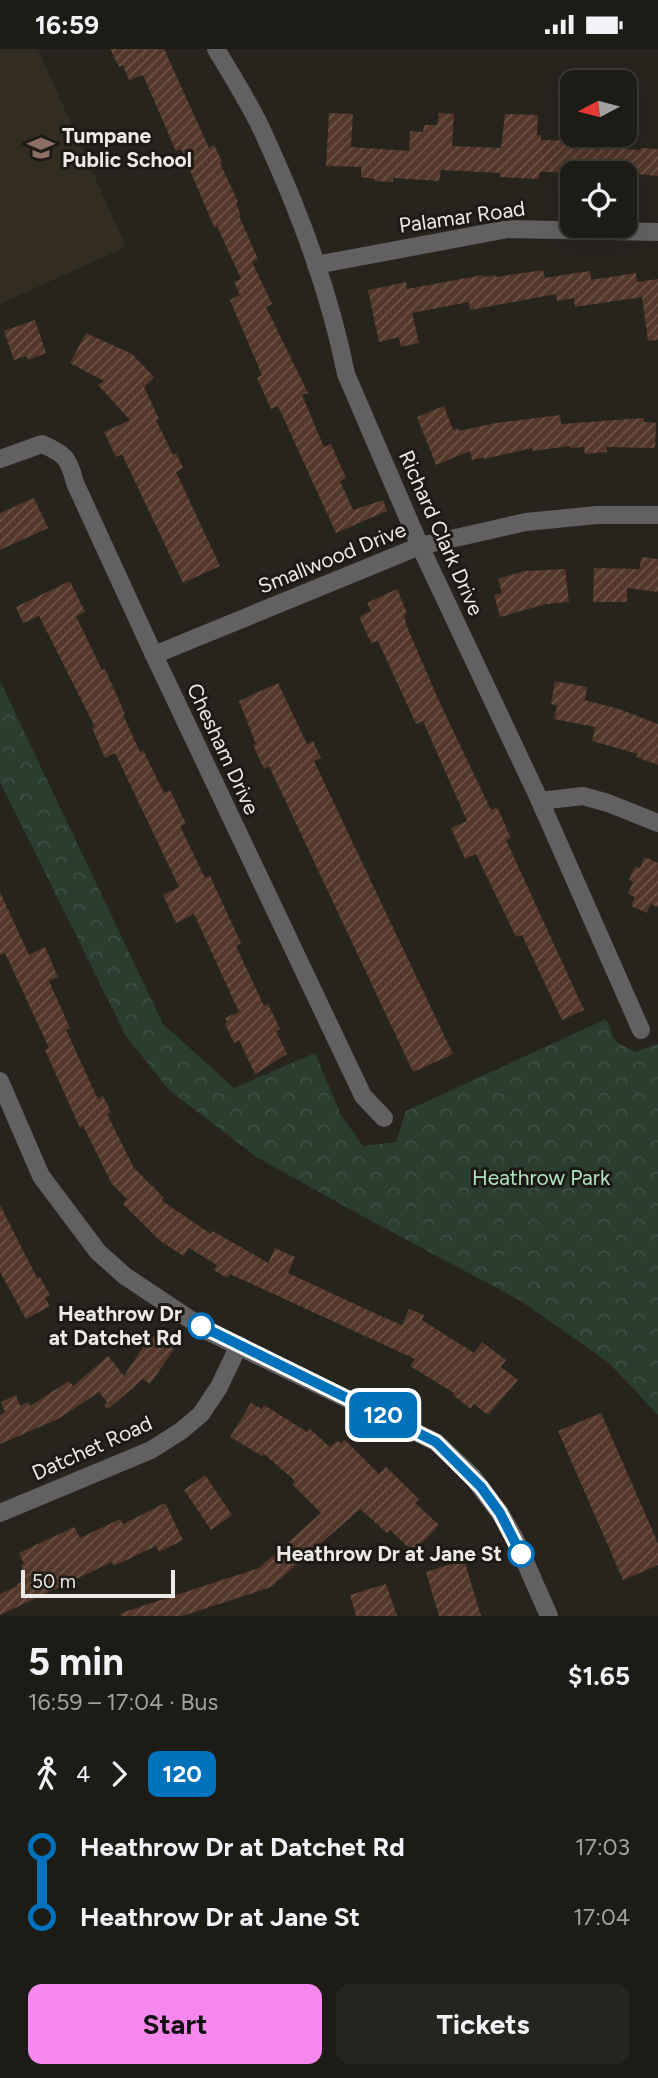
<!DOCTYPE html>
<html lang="en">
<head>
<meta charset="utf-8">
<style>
	:root { --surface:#1d1b16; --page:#25241f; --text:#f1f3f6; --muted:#a0a1a1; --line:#3b3935; --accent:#f688ed }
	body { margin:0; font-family:Figtree,sans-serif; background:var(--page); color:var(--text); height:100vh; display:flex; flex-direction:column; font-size:26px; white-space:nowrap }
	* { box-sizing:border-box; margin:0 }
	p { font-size:23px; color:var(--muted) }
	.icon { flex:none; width:38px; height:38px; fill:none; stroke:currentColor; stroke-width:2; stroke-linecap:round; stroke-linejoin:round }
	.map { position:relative; height:1567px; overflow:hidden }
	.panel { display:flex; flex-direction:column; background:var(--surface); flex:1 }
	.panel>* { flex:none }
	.badge { padding:0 14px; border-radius:10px; font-size:24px; line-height:46px }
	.needle { width:46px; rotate:263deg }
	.fabs { position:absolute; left:560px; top:21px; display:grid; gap:14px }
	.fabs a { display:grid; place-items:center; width:77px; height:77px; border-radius:14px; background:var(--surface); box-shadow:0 7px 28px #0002,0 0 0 2px var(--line); font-size:35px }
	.scale { position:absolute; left:21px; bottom:18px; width:154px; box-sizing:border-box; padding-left:7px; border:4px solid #eceae6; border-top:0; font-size:19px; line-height:24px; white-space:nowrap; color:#eceae6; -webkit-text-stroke:5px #1d1a15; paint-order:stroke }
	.map>.badge { position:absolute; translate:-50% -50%; box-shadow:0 0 0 4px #fff }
	.legs { display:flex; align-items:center; gap:10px; height:77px; padding:0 28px; font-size:23px }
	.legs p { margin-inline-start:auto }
	.head { display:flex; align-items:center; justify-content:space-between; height:119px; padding:0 28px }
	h1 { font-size:38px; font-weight:700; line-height:52px }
	.button { display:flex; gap:14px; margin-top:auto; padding:14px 28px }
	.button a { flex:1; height:80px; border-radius:14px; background:var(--accent); color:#111; font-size:28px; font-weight:700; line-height:80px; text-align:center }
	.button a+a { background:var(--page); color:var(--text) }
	ul { padding:0 28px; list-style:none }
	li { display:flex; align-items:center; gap:24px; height:70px; font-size:26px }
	li i { display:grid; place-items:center; width:10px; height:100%; margin:0 9px; background:currentColor }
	li i::after { content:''; width:18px; height:18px; margin:-9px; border:5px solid; border-radius:50%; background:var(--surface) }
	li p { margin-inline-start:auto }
	li:first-child i { background:linear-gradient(#0000 50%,currentColor 0) }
	li:last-child i { background:linear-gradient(currentColor 50%,#0000 0) }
	.status { display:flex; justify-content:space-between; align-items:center; height:49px; padding:0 35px; background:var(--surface); direction:ltr }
	.status svg { height:19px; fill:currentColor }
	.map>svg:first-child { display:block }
	.built { fill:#322c21 }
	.park { fill:url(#park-crowns) }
	.building { fill:url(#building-hatch) }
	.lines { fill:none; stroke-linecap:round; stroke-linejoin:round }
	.street { stroke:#636061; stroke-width:18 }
	.line-1-casing { stroke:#fff; stroke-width:16 }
	.line-1 { stroke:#0072bc; stroke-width:10 }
	.stop-1-dot { fill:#fff; stroke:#0072bc; stroke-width:3.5 }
	.labels { text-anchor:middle; stroke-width:6; stroke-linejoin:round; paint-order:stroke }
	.poi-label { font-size:21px; font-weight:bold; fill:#eceae6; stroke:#1d1a15; text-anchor:start }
	.street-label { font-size:21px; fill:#eceae6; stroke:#1d1a15 }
	.park-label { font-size:21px; fill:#afe4be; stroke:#1d1a15 }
	.stop-label { font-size:21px; font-weight:bold; fill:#eceae6; stroke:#1d1a15; text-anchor:end }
</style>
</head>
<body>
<div class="status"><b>16:59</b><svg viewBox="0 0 49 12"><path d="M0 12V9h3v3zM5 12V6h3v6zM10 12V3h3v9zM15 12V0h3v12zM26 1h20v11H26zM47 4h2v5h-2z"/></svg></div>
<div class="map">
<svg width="658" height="1567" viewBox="0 0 658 1567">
	<defs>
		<pattern id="park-crowns" width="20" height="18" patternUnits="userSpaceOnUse" patternTransform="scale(1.75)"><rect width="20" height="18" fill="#2a3d2f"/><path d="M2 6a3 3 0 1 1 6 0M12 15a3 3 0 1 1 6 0" fill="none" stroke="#3f5043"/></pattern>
		<pattern id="building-hatch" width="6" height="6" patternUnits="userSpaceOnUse" patternTransform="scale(1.75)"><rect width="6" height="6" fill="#533729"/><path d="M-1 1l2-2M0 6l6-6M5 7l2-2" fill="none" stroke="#6c5448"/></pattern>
	</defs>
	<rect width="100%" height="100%" fill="#27241e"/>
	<path class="built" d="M0 0H38L126 198 0 255Z"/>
	<path class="park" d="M0 632 163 975 234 1039 315 1004 341 1066 363 1097 396 1093 406 1062 606 970 615 992 635 1003 658 995V1366L609 1314 521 1252 375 1174 258 1109 169 1041 126 987 0 733Z"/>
	<g class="building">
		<path d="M110 0H164L209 99 214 96 222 113 220 114 238 153 236 154 241 166 239 167 258 210 252 213 272 255 266 258 308 344 302 346 324 398 331 395 346 429 340 432 353 461 383 451 387 462 336 484 278 357 271 360 257 329 262 326 230 251 240 246 234 233 241 230 217 177 214 178 181 100 176 102 143 26 129 31 123 16 119 18Z"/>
		<path d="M329 64 353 65 351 98 409 102 410 82 423 83 424 76H437L439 64 454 65 452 97 501 99 505 65 538 66 537 86H541V91L588 92V98L641 101V99L658 100V127L625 124 540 123 539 130 500 128V124L441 121 439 132 393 129V133L374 132 375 130 361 128V118L326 117Z"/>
		<path d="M543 221 545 229 590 222 591 231 636 224 637 233 658 230V291L648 292 642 248 575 258 574 249 557 252 556 245 470 261 469 253 412 264 419 294 401 298 399 288 379 293 368 241 406 233 407 240 483 226V228L496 226V228Z"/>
		<path d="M35 271 46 304 28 311 26 307 14 311 4 282Z"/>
		<path d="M86 284 132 305 154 328 144 338 159 370 156 371 173 406 176 404 183 419 176 423 220 517 183 534 122 405 116 408 104 383 130 371 98 336 104 332 70 314Z"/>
		<path d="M444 357 453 381 458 379 459 382 496 374 560 366 561 375 644 369V373L656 374 655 399 606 398 607 403 585 405 584 398 570 399V397L533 402 532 399 484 410V408L472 411 470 402 436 416 417 368Z"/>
		<path d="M34 449 48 479 0 501V464Z"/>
		<path d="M642 508 658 510V543L627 539V553H593L594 519 639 520Z"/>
		<path d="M565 520 569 553 546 555 500 568 494 546 502 544 498 530 524 522Z"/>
		<path d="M70 532 85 563 76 567 102 621 105 620 125 665 123 666 140 703 143 701 164 744 170 741 186 775 180 777 205 829 210 827 241 894 236 897 264 957 268 955 280 980 276 982 287 1005 255 1025 239 991 234 994 225 975 227 973 225 969 239 963 194 865 176 874 163 846 179 838 115 704 105 709 92 679 95 678 39 567 23 574 16 558Z"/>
		<path d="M397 540 407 564 404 566 407 578 439 652 491 761 497 758 511 789 506 791 584 961 562 971 522 886 516 888 476 805 465 810 451 779 467 772 423 672 416 675 378 592 371 594 359 568 371 562 367 554Z"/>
		<path d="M555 632 587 638 585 651 619 660 658 675V716L636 708 638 705 592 692 595 678 554 670 557 657 551 655Z"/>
		<path d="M278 634 307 695 313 692 321 709 314 712 453 1005 413 1023 269 717 264 720 253 696 256 695 239 652Z"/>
		<path d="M644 808 658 814V858L650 855 647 864 631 857 635 848 628 845 633 833 629 831 635 817 640 819Z"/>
		<path d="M0 843 29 906 45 898 58 928 49 932 70 979 66 981 98 1050 103 1047 111 1063 107 1065 134 1119 164 1149 161 1151 211 1185 213 1182 268 1214 275 1199 295 1208 288 1224 383 1268 402 1276 409 1260 424 1266 422 1271 474 1304 482 1293 506 1311 501 1318 518 1331 488 1366 474 1355 471 1360 453 1346 454 1344 410 1317 415 1310 230 1225 227 1229 214 1221 217 1216 189 1199 183 1207 158 1190 123 1155 127 1150 112 1135 83 1077 80 1079 45 1001 49 999 5 904 0 906Z"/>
		<path d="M0 1156 37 1229 40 1228 50 1246 45 1249 50 1257 26 1270 0 1223Z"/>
		<path d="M151 1286 174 1300 150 1335 143 1330 108 1360 104 1357 107 1353 99 1343 58 1370 0 1395V1366L5 1363 1 1353 16 1346 20 1357 28 1353 30 1357 69 1332 73 1337 108 1307 124 1327Z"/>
		<path d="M251 1354 262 1360 264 1356 307 1383 310 1380 330 1398 337 1392 341 1394 345 1391 379 1425 386 1418 419 1450 415 1454 439 1476 413 1503 390 1481 387 1484 360 1460 271 1538 182 1567H121V1564L259 1519 321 1464 292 1435 295 1432 264 1405 262 1407 230 1388Z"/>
		<path d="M601 1364 658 1494V1516L623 1531 558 1382Z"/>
		<path d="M205 1426 232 1466 211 1481 184 1441Z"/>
		<path d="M165 1454 183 1491 159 1503 156 1497 114 1517 112 1513 0 1566V1545L18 1537 17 1535 26 1531 21 1516 24 1515 19 1504 74 1478 80 1489 120 1470 123 1475Z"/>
		<path d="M464 1511 481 1567H439L426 1523Z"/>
		<path d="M386 1535 397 1567H356L350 1546Z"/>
	</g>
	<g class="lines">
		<g class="street">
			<path d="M216 0C233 29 253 59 266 90 300 164 330 244 346 325L420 497 540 752 641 981"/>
			<path d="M316 216 508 180 658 183"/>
			<path d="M0 410 42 395C65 405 69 409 75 434L154 606 363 1047 384 1069"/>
			<path d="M154 606 420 497 526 473 597 466H658"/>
			<path d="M540 752 583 747 608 754 658 774"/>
			<path d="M0 1032 41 1127 98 1203 125 1227 209 1283 436 1393 472 1427 500 1464 515 1490 549 1567"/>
			<path d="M0 1464 151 1401 181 1382 201 1365 219 1338 239 1296"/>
		</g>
	</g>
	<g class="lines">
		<defs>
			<path id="line-1" d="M201 1277 436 1393 481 1438 500 1464 521 1505"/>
		</defs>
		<use href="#line-1" class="line-1-casing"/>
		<use href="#line-1" class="line-1"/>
	</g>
	<defs>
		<symbol id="school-bare" viewBox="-9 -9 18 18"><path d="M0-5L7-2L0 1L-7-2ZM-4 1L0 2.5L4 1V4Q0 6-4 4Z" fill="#8d6e63" stroke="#1d1a15" stroke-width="2.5" paint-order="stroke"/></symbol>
	</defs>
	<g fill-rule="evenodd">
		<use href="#school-bare" x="22" y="80" width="38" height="38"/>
	</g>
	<g class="stop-1-dot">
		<circle cx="201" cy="1277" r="12"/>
		<circle cx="521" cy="1505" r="12"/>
	</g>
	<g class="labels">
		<g class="poi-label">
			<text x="62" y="94">Tumpane<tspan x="62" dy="24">Public School</tspan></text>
		</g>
		<g class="street-label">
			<text transform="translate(462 168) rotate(-8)" y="7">Palamar Road</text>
			<text transform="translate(441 484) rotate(66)" y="7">Richard Clark Drive</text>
			<text transform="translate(332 509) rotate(-22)" y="7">Smallwood Drive</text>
			<text transform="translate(223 700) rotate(65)" y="7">Chesham Drive</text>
			<text transform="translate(92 1399) rotate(-24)" y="7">Datchet Road</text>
		</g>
		<g class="park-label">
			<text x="541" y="1136">Heathrow Park</text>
		</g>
		<g class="stop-label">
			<text x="182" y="1272">Heathrow Dr<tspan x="182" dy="24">at Datchet Rd</tspan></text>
			<text x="502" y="1512">Heathrow Dr at Jane St</text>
		</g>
	</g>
</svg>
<div class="fabs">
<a><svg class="needle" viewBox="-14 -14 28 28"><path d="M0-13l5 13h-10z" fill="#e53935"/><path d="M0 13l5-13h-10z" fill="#a0a1a1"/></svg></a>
<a><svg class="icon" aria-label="locate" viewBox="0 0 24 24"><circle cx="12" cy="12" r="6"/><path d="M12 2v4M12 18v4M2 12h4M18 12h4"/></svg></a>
</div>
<div class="scale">50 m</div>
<b class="badge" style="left:383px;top:1366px;background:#0072bc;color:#fff">120</b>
</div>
<section class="panel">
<div class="head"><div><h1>5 min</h1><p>16:59 – 17:04 · Bus</p></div><b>$1.65</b></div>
<div class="legs"><svg class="icon" aria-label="walk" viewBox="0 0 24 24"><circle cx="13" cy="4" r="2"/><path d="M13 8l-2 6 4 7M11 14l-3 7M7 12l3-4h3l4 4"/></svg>4<svg class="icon" aria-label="forward" viewBox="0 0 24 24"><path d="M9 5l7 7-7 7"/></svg><b class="badge" style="background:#0072bc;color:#fff">120</b></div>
<ul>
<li><i style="color:#0072bc"></i><b>Heathrow Dr at Datchet Rd</b><p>17:03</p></li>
<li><i style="color:#0072bc"></i><b>Heathrow Dr at Jane St</b><p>17:04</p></li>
</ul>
<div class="button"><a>Start</a><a>Tickets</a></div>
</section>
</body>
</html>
